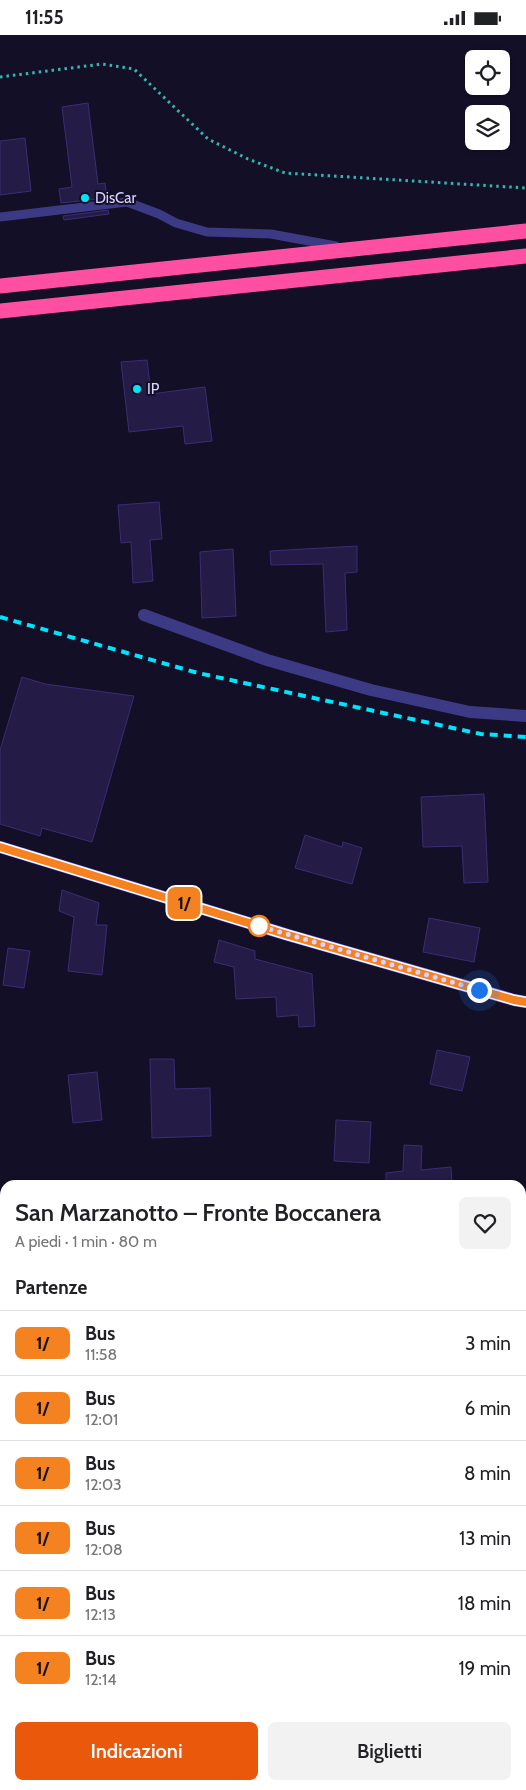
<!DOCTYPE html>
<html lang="it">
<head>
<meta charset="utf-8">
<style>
	:root { --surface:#fff; --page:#f2f2f2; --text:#202124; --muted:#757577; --line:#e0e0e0; --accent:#ea580c }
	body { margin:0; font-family:Cabin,sans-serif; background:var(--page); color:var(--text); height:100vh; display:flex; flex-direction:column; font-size:19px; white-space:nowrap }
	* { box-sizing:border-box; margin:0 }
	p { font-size:16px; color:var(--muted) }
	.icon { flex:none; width:28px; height:28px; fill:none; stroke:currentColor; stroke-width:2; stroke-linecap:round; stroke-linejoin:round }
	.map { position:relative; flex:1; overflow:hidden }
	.sheet { position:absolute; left:0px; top:1145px; width:526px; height:610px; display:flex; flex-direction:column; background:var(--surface); border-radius:15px 15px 0 0; box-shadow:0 1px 4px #0004 }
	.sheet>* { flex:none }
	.badge { padding:0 10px; border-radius:8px; font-size:18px; line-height:32px }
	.fabs { position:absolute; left:465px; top:15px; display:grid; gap:10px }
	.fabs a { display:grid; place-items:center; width:45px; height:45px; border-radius:8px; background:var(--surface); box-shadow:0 1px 4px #0004; font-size:25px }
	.you { position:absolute; width:25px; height:25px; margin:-12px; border:4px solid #fff; border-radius:50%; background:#1a73e8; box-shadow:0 0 0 8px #1a73e833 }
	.map>.badge { position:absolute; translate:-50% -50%; box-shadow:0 0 0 2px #fff }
	h2 { padding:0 15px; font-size:19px; line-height:45px }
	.round { display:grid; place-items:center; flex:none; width:52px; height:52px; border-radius:8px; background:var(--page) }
	.overview { display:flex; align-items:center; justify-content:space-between; height:85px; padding:0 15px }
	h1 { font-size:24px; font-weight:600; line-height:38px }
	.button { display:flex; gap:10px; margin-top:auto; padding:10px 15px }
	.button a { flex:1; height:58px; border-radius:8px; background:var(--accent); color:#fff; font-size:20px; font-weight:600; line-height:58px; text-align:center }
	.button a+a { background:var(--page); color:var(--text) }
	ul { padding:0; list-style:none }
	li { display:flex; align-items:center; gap:15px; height:65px; padding:0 15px; border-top:1px solid var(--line) }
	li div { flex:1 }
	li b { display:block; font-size:19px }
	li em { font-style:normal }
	li .badge { min-width:55px; font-weight:700; text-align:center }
	.status { display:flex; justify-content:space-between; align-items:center; height:35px; padding:0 25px; background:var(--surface); direction:ltr }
	.status svg { height:14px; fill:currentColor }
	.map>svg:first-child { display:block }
	.green { fill:#12302f }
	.building { fill:#241b47; stroke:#3b2d73 }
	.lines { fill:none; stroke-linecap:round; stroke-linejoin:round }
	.path { stroke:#2fb8b0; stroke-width:3; stroke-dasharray:2.5 4; stroke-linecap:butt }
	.lane { stroke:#3d3a85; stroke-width:9 }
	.street { stroke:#3d3a85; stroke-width:12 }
	.secondary { stroke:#6f6bff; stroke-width:12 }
	.highway { stroke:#ff4fa3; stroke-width:15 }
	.rail { stroke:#00e5ff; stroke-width:4; stroke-dasharray:8 6; stroke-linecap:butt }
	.line-casing { stroke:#fff; stroke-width:11 }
	.line { stroke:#f58220; stroke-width:8 }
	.walk { stroke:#d9d4ff; stroke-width:5; stroke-dasharray:0 9 }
	.poi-dot { fill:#00e5ff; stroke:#130f26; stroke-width:2 }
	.stop-dot { fill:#fff; stroke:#f58220; stroke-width:2.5 }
	.labels { text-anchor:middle; stroke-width:4; stroke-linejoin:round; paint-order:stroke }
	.poi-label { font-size:15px; fill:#d9d4ff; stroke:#130f26; text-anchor:start }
</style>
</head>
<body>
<div class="status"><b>11:55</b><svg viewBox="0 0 49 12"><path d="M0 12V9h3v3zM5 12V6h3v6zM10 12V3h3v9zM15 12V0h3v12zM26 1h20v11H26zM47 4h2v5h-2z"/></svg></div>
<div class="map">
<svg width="526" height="1755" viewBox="0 0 526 1755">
	<rect width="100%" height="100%" fill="#130f26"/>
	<g class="green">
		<path d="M5 1388V1750H493L491 1755H0V1391Z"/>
		<rect x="521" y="1433" width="5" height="260"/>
	</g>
	<g class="building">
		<path d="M88 68 98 149 105 148 107 163 61 168 59 154 72 152 62 72Z"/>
		<path d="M25 103 31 156 0 160V106Z"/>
		<path d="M108 175 109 179 64 185 63 181Z"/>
		<path d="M147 325 151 359 205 352 212 406 185 409 183 391 129 397 121 327Z"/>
		<path d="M159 467 162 504 150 505 153 546 133 548 131 507 121 508 118 470Z"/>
		<path d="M357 511V537L345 538 347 595 326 597 323 529 271 530 270 516Z"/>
		<path d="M233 514 236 581 202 583 200 517Z"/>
		<path d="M22 642 45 649 134 661 92 807 42 793 40 801 0 789V715Z"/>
		<path d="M484 759 488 847 464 848 462 811 423 812 421 762Z"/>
		<path d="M305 800 342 812 343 807 362 813 352 849 295 833Z"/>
		<path d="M62 855 99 868 96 890H107L102 940 68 936 74 882 59 876Z"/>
		<path d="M429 883 480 893 474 927 423 917Z"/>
		<path d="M219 905 255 916V924L312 939 315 991 299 992 298 980 277 982 276 962 236 964 234 932 214 927Z"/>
		<path d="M8 913 30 916 24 953 3 950Z"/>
		<path d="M437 1015 470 1022 462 1056 430 1049Z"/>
		<path d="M150 1024H174L175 1054 210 1053 211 1101 152 1103Z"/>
		<path d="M97 1037 102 1085 73 1088 68 1040Z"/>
		<path d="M336 1085 371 1087 369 1128 334 1126Z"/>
		<path d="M404 1110 422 1111 421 1135 451 1132 452 1149 386 1150V1138L403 1136Z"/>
	</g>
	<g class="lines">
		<path class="path" d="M0 42 102 29 134 34 208 104 248 124 285 138 526 153"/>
		<path class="lane" d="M0 182 127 167 159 179 176 188 207 197 271 199 336 211"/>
		<path class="street" d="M144 580 267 625 371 655 470 677 526 681"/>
		<path class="secondary" d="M0 812 288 900 514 965 526 967"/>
		<g class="highway">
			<path d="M0 251 526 196"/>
			<path d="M0 276 526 221"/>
		</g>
		<path class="rail" d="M0 582 198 638 481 699 526 702"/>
	</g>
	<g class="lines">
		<defs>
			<path id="line" d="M0 812 288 900 514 965 526 967"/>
		</defs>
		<use href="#line" class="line-casing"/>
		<use href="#line" class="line"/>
		<path class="walk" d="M259 891 252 889 479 955"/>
	</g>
	<g class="poi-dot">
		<circle cx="85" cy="163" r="5"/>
		<circle cx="137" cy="354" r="5"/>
	</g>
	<circle class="stop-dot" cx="259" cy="891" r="10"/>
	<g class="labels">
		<g class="poi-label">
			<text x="95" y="168">DisCar</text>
			<text x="147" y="359">IP</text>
		</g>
	</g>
</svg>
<div class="fabs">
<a><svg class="icon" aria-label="locate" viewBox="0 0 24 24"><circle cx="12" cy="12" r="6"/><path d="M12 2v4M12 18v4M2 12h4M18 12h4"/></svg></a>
<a><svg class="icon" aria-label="layers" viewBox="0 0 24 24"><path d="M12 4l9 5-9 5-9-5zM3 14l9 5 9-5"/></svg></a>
</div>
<div class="you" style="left:479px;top:955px"></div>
<b class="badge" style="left:184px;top:868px;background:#f58220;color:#111">1/</b>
<section class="sheet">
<div class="overview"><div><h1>San Marzanotto – Fronte Boccanera</h1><p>A piedi · 1 min · 80 m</p></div><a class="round"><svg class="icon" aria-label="heart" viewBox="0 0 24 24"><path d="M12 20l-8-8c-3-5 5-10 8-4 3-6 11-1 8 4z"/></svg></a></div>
<h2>Partenze</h2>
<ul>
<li><span class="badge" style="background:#f58220;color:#111">1/</span><div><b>Bus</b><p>11:58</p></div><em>3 min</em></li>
<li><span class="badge" style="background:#f58220;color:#111">1/</span><div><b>Bus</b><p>12:01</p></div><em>6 min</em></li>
<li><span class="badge" style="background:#f58220;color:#111">1/</span><div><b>Bus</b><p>12:03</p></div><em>8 min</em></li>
<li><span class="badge" style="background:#f58220;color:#111">1/</span><div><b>Bus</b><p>12:08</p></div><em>13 min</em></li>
<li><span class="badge" style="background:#f58220;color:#111">1/</span><div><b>Bus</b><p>12:13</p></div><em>18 min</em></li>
<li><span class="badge" style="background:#f58220;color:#111">1/</span><div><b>Bus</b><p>12:14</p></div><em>19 min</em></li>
</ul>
<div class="button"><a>Indicazioni</a><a>Biglietti</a></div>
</section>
</div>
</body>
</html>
